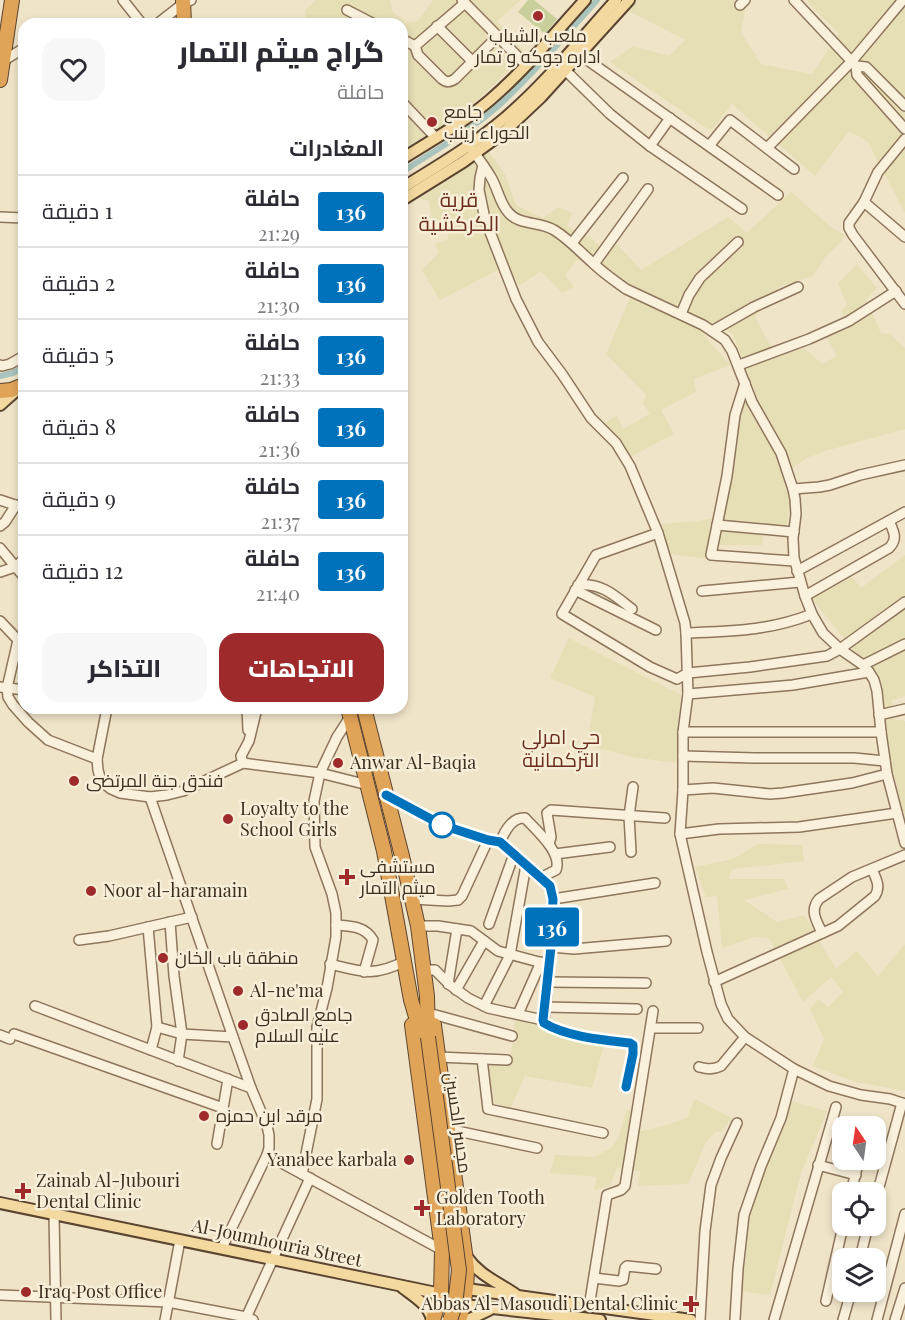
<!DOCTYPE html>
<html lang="ar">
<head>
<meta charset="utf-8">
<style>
	:root { --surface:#fff; --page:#f7f7f7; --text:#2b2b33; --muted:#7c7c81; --line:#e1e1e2; --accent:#9e2a2b }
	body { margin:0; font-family:"Playfair Display",Cairo,serif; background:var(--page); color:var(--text); direction:rtl; height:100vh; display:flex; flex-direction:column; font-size:22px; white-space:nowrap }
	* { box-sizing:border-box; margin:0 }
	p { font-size:20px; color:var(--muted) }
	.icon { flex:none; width:33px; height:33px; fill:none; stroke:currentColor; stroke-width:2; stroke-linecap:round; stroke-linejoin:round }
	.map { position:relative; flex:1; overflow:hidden; direction:ltr }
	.side { position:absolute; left:18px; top:18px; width:390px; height:696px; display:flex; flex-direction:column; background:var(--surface); border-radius:18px; box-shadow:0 3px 9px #0003; direction:rtl }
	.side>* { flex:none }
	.badge { padding:0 12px; border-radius:4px; font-size:21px; line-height:39px }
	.needle { width:39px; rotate:347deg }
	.fabs { position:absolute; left:832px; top:1116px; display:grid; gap:12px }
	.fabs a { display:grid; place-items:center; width:54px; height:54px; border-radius:12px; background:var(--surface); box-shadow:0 3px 9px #0003; font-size:30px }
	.map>.badge { position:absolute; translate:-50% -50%; box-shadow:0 0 0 3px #fff }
	h2 { padding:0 24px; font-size:22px; line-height:54px }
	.round { display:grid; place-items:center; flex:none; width:63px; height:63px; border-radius:18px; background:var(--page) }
	.overview { display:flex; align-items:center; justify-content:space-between; height:102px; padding:0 24px }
	h1 { font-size:28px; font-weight:800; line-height:45px }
	.action { display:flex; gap:12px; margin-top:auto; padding:12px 24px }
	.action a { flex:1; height:69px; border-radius:18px; background:var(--accent); color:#fff; font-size:24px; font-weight:800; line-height:69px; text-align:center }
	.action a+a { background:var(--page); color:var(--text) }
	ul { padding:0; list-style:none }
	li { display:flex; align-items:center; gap:18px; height:72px; padding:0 24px; border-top:2px solid var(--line) }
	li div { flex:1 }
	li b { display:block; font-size:22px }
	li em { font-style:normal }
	li .badge { min-width:66px; font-weight:700; text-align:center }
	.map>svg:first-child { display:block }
	.farmland { fill:#e6deb5 }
	.green { fill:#c9cf9b }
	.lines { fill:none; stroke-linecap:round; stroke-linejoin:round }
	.canal { stroke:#a9c4bc; stroke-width:6 }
	.minor-casing { stroke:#8d765c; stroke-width:12 }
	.major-casing { stroke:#5b4430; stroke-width:14 }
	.highway-casing { stroke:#5b4430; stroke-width:16 }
	.minor { stroke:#faf1dc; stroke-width:9 }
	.major { stroke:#f3d9a0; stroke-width:10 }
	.highway { stroke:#e0a458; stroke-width:14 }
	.highway-bridge-casing { stroke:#5b4430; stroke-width:16; stroke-linecap:butt }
	.highway-bridge { stroke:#e0a458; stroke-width:14 }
	.line-casing { stroke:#fff; stroke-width:14 }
	.line { stroke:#0072bc; stroke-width:9 }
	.poi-dot { fill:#9e2a2b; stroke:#f7eed8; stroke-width:2 }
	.stop-dot { fill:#fff; stroke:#0072bc; stroke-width:3 }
	.labels { text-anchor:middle; stroke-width:5; stroke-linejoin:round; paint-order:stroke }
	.poi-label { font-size:18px; fill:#3d2e20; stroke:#f7eed8; text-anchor:start }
	.street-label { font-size:18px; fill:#3d2e20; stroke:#f7eed8 }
	.neighbourhood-label { font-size:20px; fill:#6b2e1e; stroke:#f7eed8 }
	.quarter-label { font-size:21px; fill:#6b2e1e; stroke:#f7eed8 }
</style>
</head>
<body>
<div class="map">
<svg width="905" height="1320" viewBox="0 0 905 1320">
	<rect width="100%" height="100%" fill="#f0e4c8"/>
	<g class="farmland">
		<path d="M316 0H390L393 12 405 23 418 21 433 0H467L469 1 470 0H521L497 21 525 53 499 80 461 115 402 149V24H306L305 10Z"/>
		<path d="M637 0H747L741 32 761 64 812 74 839 34 806 0H905V213L868 142 849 131 815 176 732 104 711 131 610 62 633 46 669 56 685 40 626 10Z"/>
		<path d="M489 152 505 174 516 205 543 218 558 207 572 213 567 227 593 239 606 256 617 244 641 270 728 217 747 233 791 192 832 228 845 235 840 243 825 257 813 276 779 287 755 317 776 356 804 348 822 364 837 356 827 338 849 328 841 310 847 305 838 283 857 264 877 288 866 300 881 333 890 334 905 348V429L825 451 807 458 783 474 790 498 787 525 766 524 762 545H716L710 559 670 554 662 524 698 521 712 518 725 499 732 416 746 369 733 334 715 323 703 334 730 365 694 379 696 392 661 410 674 434 630 457 604 424 617 415 623 429 650 414 643 403 646 395 606 354 634 288 609 269 577 260 565 275 574 287 562 293 541 271 519 286 508 265 440 300 422 270 439 252 435 244 448 239V230L433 226 429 201 418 198Z"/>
		<path d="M905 555V696L892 700 894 719 905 721V818L885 742 881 684 812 599 852 577 861 588Z"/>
		<path d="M569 638 681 695 676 763 632 757 587 745 595 697 550 678Z"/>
		<path d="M758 844 802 845 804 861 732 869 729 879H784L788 889 744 900 777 922 804 915 836 969 857 951 878 976 905 944V1091L856 1082 813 1066 824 1039 810 1009 818 999 828 1007 843 992 831 977 803 1002 769 938 755 937 722 948 717 896 706 897 695 867 733 859Z"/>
		<path d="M515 1017 538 1020 545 1031 604 1045 592 1088 525 1076 510 1109 495 1103 487 1064 510 1063Z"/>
		<path d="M695 1099 732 1118 722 1131 715 1132 706 1142 688 1184 638 1186 640 1171 617 1168 610 1186 594 1190 597 1177 550 1173 555 1155 594 1157 611 1148 618 1139 627 1109 635 1111 629 1134 667 1125 687 1118Z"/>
		<path d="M790 1101 827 1111 801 1173 770 1295 742 1291 750 1217 765 1165 781 1133Z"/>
	</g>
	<path class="green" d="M528 0H534L557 19 545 34 518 12Z"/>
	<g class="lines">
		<g class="canal">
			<path d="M402 172C434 151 468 132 497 107 533 74 565 36 597 0"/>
			<path d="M0 376 13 373 24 367"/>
		</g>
		<defs>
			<g id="minor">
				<path d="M123 0 142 24"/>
				<path d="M462 0 526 65"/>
				<path d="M794 0 856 66 866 67 905 106"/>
				<path d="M465 3 415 46 418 55 442 79C447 83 450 82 455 79L498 36"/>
				<path d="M740 5 745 0"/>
				<path d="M347 10 374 24"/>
				<path d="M157 24 184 3 191 0"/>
				<path d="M437 26 473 62"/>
				<path d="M402 39 415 46"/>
				<path d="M579 54 778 195"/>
				<path d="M3 61 24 48"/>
				<path d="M856 66 857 75 905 129"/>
				<path d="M565 70 610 114 650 146 742 209"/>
				<path d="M402 102 436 138"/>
				<path d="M905 139 878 172 864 202 849 223V228L853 235 905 304"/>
				<path d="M650 146 670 118"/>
				<path d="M709 146 730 120 794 169"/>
				<path d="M471 148C478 158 486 168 492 179 498 190 500 203 508 212 519 226 540 221 554 230 569 239 580 252 593 263 603 273 615 281 626 289L703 325 725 340 732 351 752 402 781 453 793 489 795 499 796 514 793 538 794 558 805 596 812 614 823 633 840 649 863 665 869 672 874 680 877 691 881 732 887 774 905 843"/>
				<path d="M767 148 852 61 903 0"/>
				<path d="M483 165 480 178 479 190 485 219 516 299 538 342 562 374 591 418 616 443 630 466 658 533 685 623 686 633 688 694 683 732V790L680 834 707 952 721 1004 728 1019 745 1037 794 1069 829 1086 861 1095 890 1099 905 1104"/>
				<path d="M864 202 905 237"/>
				<path d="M0 217 24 218"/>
				<path d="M572 243 623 178"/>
				<path d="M594 264 648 189"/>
				<path d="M681 314 689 295 700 278 738 242"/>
				<path d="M712 331 754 307 798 287"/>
				<path d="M0 365 2 366 10 364 24 356"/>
				<path d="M739 365 809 339 849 321 896 291"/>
				<path d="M745 383 735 415 727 476 711 555 794 561"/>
				<path d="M793 489 819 487 830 485 860 475 905 465"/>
				<path d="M0 500 24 508"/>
				<path d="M717 525 794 532"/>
				<path d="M0 526 5 522 16 505"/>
				<path d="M658 533 596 555 562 614 650 667 677 679 688 673 750 667 827 656 840 649 905 602"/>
				<path d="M0 548 24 577"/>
				<path d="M797 571 905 512"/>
				<path d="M0 572 15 567 24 559"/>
				<path d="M578 585C602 583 614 595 632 609"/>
				<path d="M575 590 656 630"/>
				<path d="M702 591 800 582"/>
				<path d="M805 596 889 548C898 539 894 532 889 521"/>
				<path d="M0 621 18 640 7 688 8 697 13 705 28 722 48 740 97 759"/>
				<path d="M686 633C732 631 769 631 812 614"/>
				<path d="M863 665 905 644"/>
				<path d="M0 687 24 690"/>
				<path d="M688 694 793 685 869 672"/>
				<path d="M107 708 97 759 98 770 101 781 111 789 120 793 150 797 167 795 183 791 243 763 320 773 368 785"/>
				<path d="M247 708 248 730"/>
				<path d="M879 715 905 709"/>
				<path d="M683 732H881"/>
				<path d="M683 756 755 758H854L885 761"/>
				<path d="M243 763 241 756 249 741 257 708"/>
				<path d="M683 790 713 788 770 794 783 793 852 783 887 774"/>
				<path d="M386 795 442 825 488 840 500 842 550 887 553 899 551 947 544 1023C567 1038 604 1040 630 1043L633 1045 634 1049 626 1087"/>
				<path d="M150 797 233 1037 251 1088 267 1126 269 1135V1148L267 1155 222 1248"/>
				<path d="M680 834 719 829 799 827 897 813"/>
				<path d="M500 842C505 831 512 817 525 818 536 830 563 853 556 870L540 878"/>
				<path d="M549 844 551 837 547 813 551 810 665 818"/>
				<path d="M631 852 629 816 633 787"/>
				<path d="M555 854 610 847"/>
				<path d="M412 899 448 901 458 900 462 896 488 840"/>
				<path d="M553 899 655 883"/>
				<path d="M170 922 174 976 182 1034 178 1061"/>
				<path d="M489 924 514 854"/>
				<path d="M336 925C350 926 365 926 373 940L364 972"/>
				<path d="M418 926H438L471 931 498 951 550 965"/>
				<path d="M148 927 157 1027 151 1050"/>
				<path d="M822 933C817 921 809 911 819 899L852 877 905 855"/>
				<path d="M79 940 109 936 192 917"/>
				<path d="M551 947 574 949 666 941"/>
				<path d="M330 964C362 972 374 977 405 961"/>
				<path d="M424 970H435L450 985 468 998 488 1008 543 1020"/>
				<path d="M547 982 646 983"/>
				<path d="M714 982 838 926 875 896C881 886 876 879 872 869"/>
				<path d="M448 984 457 929"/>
				<path d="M456 990 484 941"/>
				<path d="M35 1006 251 1088"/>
				<path d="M484 1006 510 955 526 865"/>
				<path d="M545 1007 637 1009"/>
				<path d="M432 1014 512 1036"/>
				<path d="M518 1014 541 962"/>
				<path d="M157 1027 182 1034 233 1037"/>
				<path d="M651 1028H698"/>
				<path d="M14 1034 223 1108"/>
				<path d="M0 1035 10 1039"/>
				<path d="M438 1057 507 1060"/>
				<path d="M482 1059 488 1109 603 1133"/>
				<path d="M699 1067C707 1069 713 1070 721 1066L745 1037"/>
				<path d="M448 1129 537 1148"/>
				<path d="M217 1144 228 1079"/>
				<path d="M267 1155 442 1250"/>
				<path d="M818 1165 856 1175"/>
				<path d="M302 1174 317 1099V1027L327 988 336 937V913L332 894 315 847 314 801 320 773 337 737 350 717"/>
				<path d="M851 1192 859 1160"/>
				<path d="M876 1198 902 1103"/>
				<path d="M54 1215 56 1320"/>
				<path d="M860 1258 868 1226"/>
				<path d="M594 1278 619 1281 623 1280 625 1268 627 1266 656 1269"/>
				<path d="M0 1295 168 1302 246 1317 253 1320"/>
				<path d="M826 1301 843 1226"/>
				<path d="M589 1307 607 1195 621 1190 625 1186 653 1011"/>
				<path d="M165 1320 180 1240"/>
				<path d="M245 1320 310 1178"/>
				<path d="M700 1320 705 1231 711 1185 721 1158 737 1123"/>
				<path d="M735 1320 738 1269 744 1215 761 1166 781 1118 794 1069"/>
				<path d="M774 1320 836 1107"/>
				<path d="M843 1320 851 1292"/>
				<path d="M877 1320 905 1214"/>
				<path d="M895 1320 905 1288"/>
			</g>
			<g id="major">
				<path d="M402 159C432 140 463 123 490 100 525 70 554 34 585 0"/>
				<path d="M402 188C438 166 473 145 505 118 546 83 580 40 616 0"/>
				<path d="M402 200 463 162 504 132 541 97 629 0"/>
				<path d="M0 405 18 389"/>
				<path d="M0 1203 398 1285 441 1294 447 1299 464 1305 600 1320"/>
				<path d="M466 1256C480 1276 496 1281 515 1294"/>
				<path d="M403 1288C415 1297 429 1305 432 1320"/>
				<path d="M460 1288 691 1320"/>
				<path d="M468 1320 489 1310"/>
			</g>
			<g id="highway">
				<path d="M183 0 184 24"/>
				<path d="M0 80 12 0"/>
				<path d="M0 391 11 390 24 385"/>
				<path d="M348 708 384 851 411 1000 419 1027 421 1037"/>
				<path d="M364 708 402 856 418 926 427 996 428 1037"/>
				<path d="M412 1025 442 1250 441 1294 433 1320"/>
				<path d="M434 1025 467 1268C467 1286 465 1303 459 1320"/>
			</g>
		</defs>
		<use href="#minor" class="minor-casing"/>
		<use href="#major" class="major-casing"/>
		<use href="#highway" class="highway-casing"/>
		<use href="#minor" class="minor"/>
		<use href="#major" class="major"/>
		<use href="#highway" class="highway"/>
		<defs>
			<path id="highway-bridge" d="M428 1037 459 1270 455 1305 450 1320"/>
		</defs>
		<use href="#highway-bridge" class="highway-bridge-casing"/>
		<use href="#highway-bridge" class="highway-bridge"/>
	</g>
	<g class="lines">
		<defs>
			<path id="line" d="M386 795 442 825 488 840 500 842 550 886 553 899 551 947 543 1020 544 1023C567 1037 604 1040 630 1043L633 1045V1054L626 1087"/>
		</defs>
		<use href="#line" class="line-casing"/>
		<use href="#line" class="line"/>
	</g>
	<g class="poi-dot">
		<circle cx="538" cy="16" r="6"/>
		<circle cx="432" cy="122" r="6"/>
		<circle cx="338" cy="763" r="6"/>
		<circle cx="74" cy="781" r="6"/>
		<circle cx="228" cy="819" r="6"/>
		<path d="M344 868h6v6h6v6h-6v6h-6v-6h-6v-6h6z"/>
		<circle cx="91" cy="891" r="6"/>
		<circle cx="163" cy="958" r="6"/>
		<circle cx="238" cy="991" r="6"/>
		<circle cx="243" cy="1025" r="6"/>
		<circle cx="204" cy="1116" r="6"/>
		<circle cx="409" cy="1160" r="6"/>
		<path d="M20 1182h6v6h6v6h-6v6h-6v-6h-6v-6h6z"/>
		<path d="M419 1199h6v6h6v6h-6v6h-6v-6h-6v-6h6z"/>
		<circle cx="26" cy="1292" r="6"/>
		<path d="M688 1295h6v6h6v6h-6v6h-6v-6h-6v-6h6z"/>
	</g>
	<circle class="stop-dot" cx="442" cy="825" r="12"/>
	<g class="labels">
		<g class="poi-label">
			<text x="538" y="42" text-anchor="middle">ملعب الشباب<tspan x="538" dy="21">اداره جوكه و تمار</tspan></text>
			<text x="444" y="118">جامع<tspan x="444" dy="21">الحوراء زينب</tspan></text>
			<text x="350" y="769">Anwar Al-Baqia</text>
			<text x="86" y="787">فندق جنة المرتضى</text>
			<text x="240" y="815">Loyalty to the<tspan x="240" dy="21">School Girls</tspan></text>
			<text x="360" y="873">مستشفى<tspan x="360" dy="21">ميثم التمار</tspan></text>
			<text x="103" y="897">Noor al-haramain</text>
			<text x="175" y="964">منطقة باب الخان</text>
			<text x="250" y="997">Al-ne'ma</text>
			<text x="255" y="1021">جامع الصادق<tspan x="255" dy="21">عليه السلام</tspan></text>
			<text x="216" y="1122">مرقد ابن حمزه</text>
			<text x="397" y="1166" text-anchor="end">Yanabee karbala</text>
			<text x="36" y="1187">Zainab Al-Jubouri<tspan x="36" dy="21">Dental Clinic</tspan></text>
			<text x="436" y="1204">Golden Tooth<tspan x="436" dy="21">Laboratory</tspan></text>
			<text x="38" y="1298">Iraq Post Office</text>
			<text x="678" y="1310" text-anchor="end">Abbas Al-Masoudi Dental Clinic</text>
		</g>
		<g class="street-label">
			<text transform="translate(458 1123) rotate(82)" y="6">مجسر الحسين</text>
			<text transform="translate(277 1243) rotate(12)" y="6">Al-Joumhouria Street</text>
		</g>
		<g class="neighbourhood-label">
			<text x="561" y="744">حي امرلي<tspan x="561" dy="23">التركمانية</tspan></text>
		</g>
		<g class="quarter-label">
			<text x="459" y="207">قرية<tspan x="459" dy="24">الكركشية</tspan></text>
		</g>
	</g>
</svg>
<div class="fabs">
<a><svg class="needle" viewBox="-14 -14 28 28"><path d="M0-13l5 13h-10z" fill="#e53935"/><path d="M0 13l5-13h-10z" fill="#7c7c81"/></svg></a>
<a><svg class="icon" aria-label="locate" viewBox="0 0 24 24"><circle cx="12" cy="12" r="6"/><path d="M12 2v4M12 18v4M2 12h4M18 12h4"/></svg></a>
<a><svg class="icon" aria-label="layers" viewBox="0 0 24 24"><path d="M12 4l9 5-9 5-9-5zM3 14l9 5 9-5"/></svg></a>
</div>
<b class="badge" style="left:552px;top:927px;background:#0072bc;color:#fff">136</b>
<section class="side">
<div class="overview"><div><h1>گراج ميثم التمار</h1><p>حافلة</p></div><a class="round"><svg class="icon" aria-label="heart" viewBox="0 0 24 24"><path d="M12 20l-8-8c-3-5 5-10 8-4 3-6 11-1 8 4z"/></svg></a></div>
<h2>المغادرات</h2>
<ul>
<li><span class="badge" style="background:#0072bc;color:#fff">136</span><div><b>حافلة</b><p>21:29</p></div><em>1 دقيقة</em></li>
<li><span class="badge" style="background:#0072bc;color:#fff">136</span><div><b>حافلة</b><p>21:30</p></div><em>2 دقيقة</em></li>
<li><span class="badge" style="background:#0072bc;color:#fff">136</span><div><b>حافلة</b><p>21:33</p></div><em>5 دقيقة</em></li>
<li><span class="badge" style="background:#0072bc;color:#fff">136</span><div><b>حافلة</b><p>21:36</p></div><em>8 دقيقة</em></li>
<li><span class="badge" style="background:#0072bc;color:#fff">136</span><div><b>حافلة</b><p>21:37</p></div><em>9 دقيقة</em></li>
<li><span class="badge" style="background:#0072bc;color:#fff">136</span><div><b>حافلة</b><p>21:40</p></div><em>12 دقيقة</em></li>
</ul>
<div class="action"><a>الاتجاهات</a><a>التذاكر</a></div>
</section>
</div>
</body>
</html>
